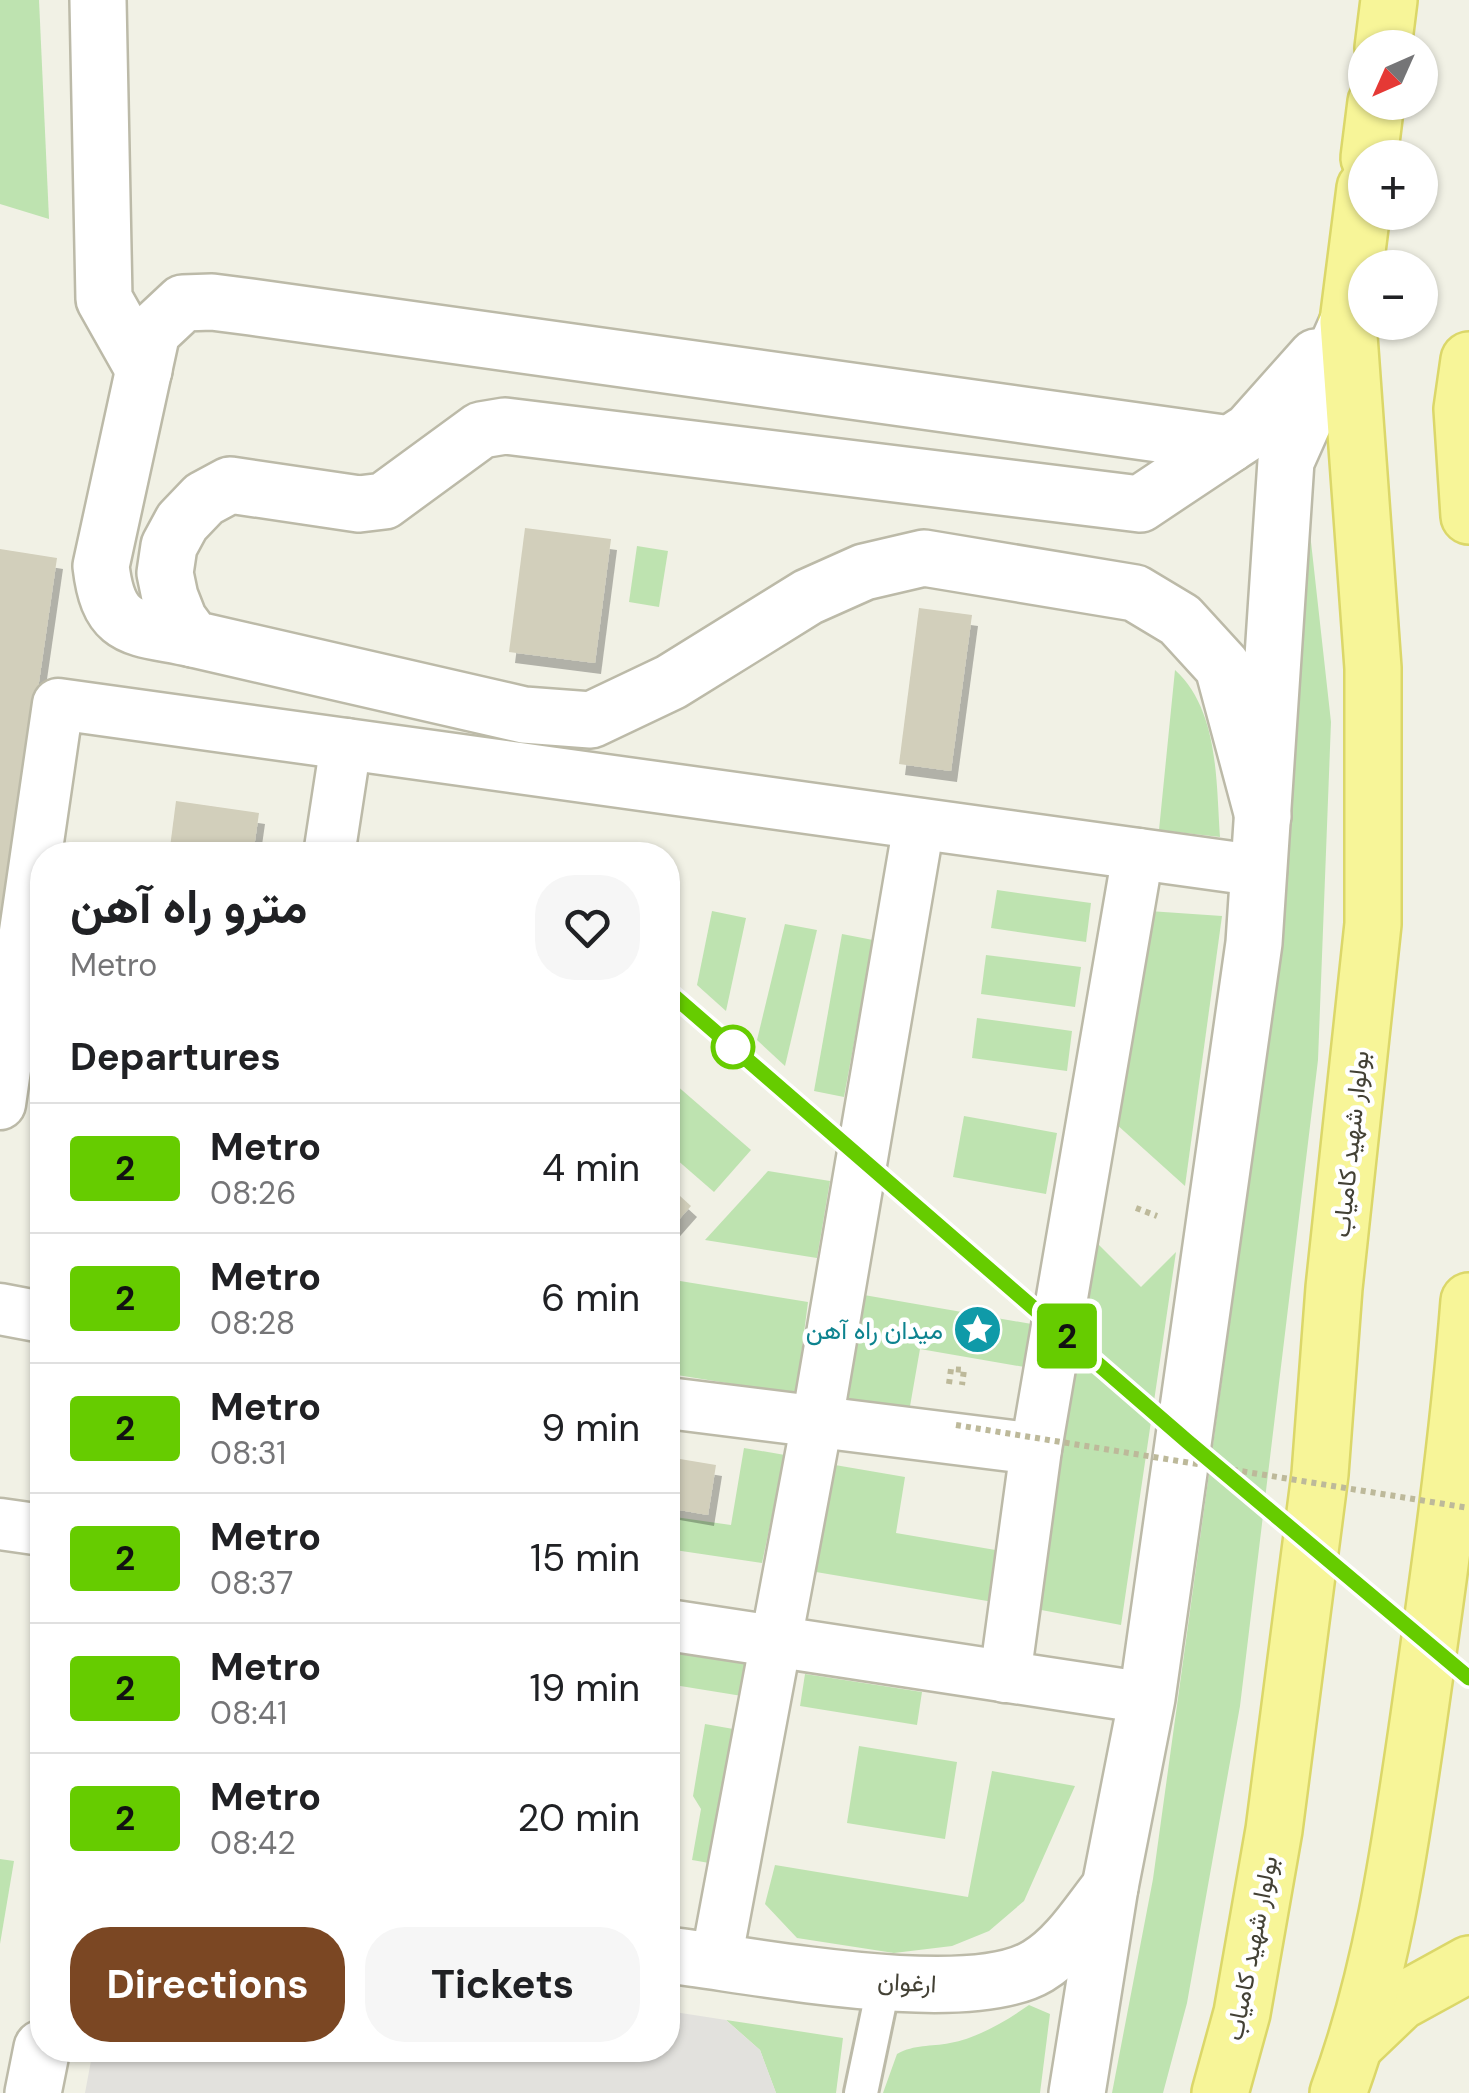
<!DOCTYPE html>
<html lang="en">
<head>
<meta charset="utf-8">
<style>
	:root { --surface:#fff; --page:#f6f6f6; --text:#202124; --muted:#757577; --line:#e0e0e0; --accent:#7b4723 }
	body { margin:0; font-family:"DM Sans",Vazirmatn,sans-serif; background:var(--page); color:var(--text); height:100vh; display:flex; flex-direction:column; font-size:38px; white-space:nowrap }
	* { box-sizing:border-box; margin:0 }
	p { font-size:32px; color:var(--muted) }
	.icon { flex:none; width:55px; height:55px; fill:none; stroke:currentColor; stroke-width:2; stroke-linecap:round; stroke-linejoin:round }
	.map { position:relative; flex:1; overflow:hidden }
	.sheet { position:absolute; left:30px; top:842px; width:650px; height:1220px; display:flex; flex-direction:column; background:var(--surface); border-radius:40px; box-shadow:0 2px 8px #0004 }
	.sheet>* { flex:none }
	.badge { padding:0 20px; border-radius:8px; font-size:35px; line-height:65px }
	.needle { width:65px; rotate:225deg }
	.fabs { position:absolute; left:1348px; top:30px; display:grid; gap:20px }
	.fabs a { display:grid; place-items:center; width:90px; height:90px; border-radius:50%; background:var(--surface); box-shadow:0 2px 8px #0004; font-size:50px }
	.map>.badge { position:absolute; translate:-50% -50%; box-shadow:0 0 0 5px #fff }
	h2 { padding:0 40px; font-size:38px; line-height:90px }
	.round { display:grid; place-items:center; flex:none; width:105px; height:105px; border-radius:40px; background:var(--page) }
	.head { display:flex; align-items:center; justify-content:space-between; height:170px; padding:0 40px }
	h1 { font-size:48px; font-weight:700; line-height:75px }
	.action { display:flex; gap:20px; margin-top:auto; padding:20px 40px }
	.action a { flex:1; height:115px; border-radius:40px; background:var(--accent); color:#fff; font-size:40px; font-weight:700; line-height:115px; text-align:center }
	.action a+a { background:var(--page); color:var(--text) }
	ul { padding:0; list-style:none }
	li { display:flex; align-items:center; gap:30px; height:130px; padding:0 40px; border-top:2px solid var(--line) }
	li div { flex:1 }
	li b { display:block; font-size:38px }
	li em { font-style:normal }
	li .badge { min-width:110px; font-weight:700; text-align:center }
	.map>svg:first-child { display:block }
	.green { fill:#bee3b0 }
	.parking { fill:#e2e1dd }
	.building { fill:#d2cfbb; filter:url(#shadow) }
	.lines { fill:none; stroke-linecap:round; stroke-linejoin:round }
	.service-casing { stroke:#bcbaa8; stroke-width:38 }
	.pedestrian-casing { stroke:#bcbaa8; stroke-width:55 }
	.minor-casing { stroke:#bcbaa8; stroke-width:60 }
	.primary-casing { stroke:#dbd769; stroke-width:60 }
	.path { stroke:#bdb99a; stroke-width:6; stroke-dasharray:5 5; stroke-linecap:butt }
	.service { stroke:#fff; stroke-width:32 }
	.pedestrian { stroke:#fff; stroke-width:50 }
	.minor { stroke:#fff; stroke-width:55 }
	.primary { stroke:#f7f598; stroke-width:55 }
	.path-bridge { stroke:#bdb99a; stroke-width:6; stroke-dasharray:5 5; stroke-linecap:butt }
	.line-casing { stroke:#fff; stroke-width:22 }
	.line { stroke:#6c0; stroke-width:15 }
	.stop-dot { fill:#fff; stroke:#6c0; stroke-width:5 }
	.labels { text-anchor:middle; stroke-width:9; stroke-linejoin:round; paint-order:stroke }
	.street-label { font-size:25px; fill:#434135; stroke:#fff }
	.culture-label { font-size:25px; fill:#0d838f; stroke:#fff; text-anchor:end }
</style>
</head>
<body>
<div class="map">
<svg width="1469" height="2093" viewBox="0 0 1469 2093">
	<defs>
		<filter id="shadow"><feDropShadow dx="6" dy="11" stdDeviation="0" flood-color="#0004"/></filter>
	</defs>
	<rect width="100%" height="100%" fill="#f1f1e5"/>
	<g class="green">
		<path d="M0 0H39L49 219 0 204Z"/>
		<path d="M1306 497 1331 722 1318 1060 1240 1706 1187 2003 1163 2093H1112L1153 1879 1282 945Z"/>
		<path d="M637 546 668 551 659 607 629 602Z"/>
		<path d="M1175 670C1219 710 1216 782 1220 837L1159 830Z"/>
		<path d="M997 890 1091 903 1086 942 991 928Z"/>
		<path d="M712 911 746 918 726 1011 697 985Z"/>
		<path d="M1149 911 1222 916 1185 1186 1115 1123Z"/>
		<path d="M785 924 817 930 785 1066 757 1040Z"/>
		<path d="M842 934 873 940 844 1097 814 1091Z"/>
		<path d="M986 955 1081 967 1075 1007 981 994Z"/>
		<path d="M977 1018 1072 1031 1067 1071 972 1058Z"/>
		<path d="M668 1078 751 1150 714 1192 668 1152Z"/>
		<path d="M964 1116 1057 1133 1046 1194 953 1177Z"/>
		<path d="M768 1171 830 1181 817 1258 705 1240Z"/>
		<path d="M1096 1242 1141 1287 1176 1252 1121 1625 1036 1609Z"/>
		<path d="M668 1279 808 1302 796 1394 677 1375C679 1356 681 1337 677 1318 674 1304 667 1294 668 1279Z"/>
		<path d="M864 1295 1043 1326 1036 1369 920 1349 909 1412 846 1401Z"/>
		<path d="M744 1448 785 1455 762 1563 668 1549V1516L731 1525Z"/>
		<path d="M835 1465 905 1477 896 1533 1013 1553 1005 1604 816 1572Z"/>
		<path d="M668 1651 747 1664 742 1696 668 1684Z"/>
		<path d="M805 1674 922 1692 917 1725 800 1706Z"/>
		<path d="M705 1724 739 1730 715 1864 692 1860 701 1809 693 1796Z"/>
		<path d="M859 1746 957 1762 945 1839 847 1823Z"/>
		<path d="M992 1771 1075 1786 1024 1901 989 1931 952 1946 894 1953 797 1938 765 1904 775 1865 968 1897Z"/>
		<path d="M0 1859 14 1861 0 1944Z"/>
		<path d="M1029 2005 1050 2014 1040 2093H883L897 2054C915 2044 930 2047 950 2043 978 2038 1006 2021 1029 2005Z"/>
		<path d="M726 2020 843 2038 836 2093H776L760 2050Z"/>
	</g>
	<path class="parking" d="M668 2011 726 2020 760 2050 776 2093H85L93 2050H668Z"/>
	<g class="building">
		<path d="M525 528 611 539 595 663 509 652Z"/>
		<path d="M0 549 57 558 2 937 0 936Z"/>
		<path d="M919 608 972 615 951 771 899 764Z"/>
		<path d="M176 801 259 813 253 855H169Z"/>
		<path d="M668 1185 691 1206 668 1232Z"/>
		<path d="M668 1457 716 1465 708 1515 668 1508Z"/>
	</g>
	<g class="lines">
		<defs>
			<path id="service" d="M861 2093 884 1983"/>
			<g id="pedestrian">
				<path d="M329 855 346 744"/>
				<path d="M0 1104 58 704 1261 871"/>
				<path d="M0 1309 42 1317"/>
				<path d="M668 1403 1036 1449"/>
				<path d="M0 1524 42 1530"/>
				<path d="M668 1625 1147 1698"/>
				<path d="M1005 1677 1036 1449 1138 854"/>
				<path d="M716 1961 817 1422 919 824"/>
			</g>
			<g id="minor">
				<path d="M98 0 104 299 144 370"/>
				<path d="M1230 444 1140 504 505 426 481 430 384 501 359 504 230 485 204 499 182 522 169 546 165 573 170 597 179 620 193 639 524 715 591 720 671 682 808 597 864 572 924 558 1135 593 1180 620 1223 667 1263 816"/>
				<path d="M193 639C135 626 109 634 101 566L152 332 183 303 212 302 251 307 1230 444 1250 431 1316 357"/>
				<path d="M668 1955C753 1965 967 2009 1038 1966 1068 1948 1089 1913 1110 1887"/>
				<path d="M33 2093 42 2048"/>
				<path d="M1077 2093 1110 1887 1147 1698 1254 943 1286 461 1348 322"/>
			</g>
			<g id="primary">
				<path d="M1383 48 1389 0"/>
				<path d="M1369 158 1376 102"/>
				<path d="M1469 360 1462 409 1469 516"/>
				<path d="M1356 2044 1400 2002 1469 1964"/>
				<path d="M1220 2093 1242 2013 1274 1830 1320 1474 1334 1288 1373 924V668L1348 322 1365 188"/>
				<path d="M1338 2093C1382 1975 1400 1847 1418 1723 1438 1583 1458 1442 1469 1301"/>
			</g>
		</defs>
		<use href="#service" class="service-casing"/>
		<use href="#pedestrian" class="pedestrian-casing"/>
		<use href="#minor" class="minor-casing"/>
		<use href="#primary" class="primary-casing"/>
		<g class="path">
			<path d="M1136 1208 1157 1216"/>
			<path d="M949 1384 951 1369 964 1370 962 1385"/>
		</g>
		<use href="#service" class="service"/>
		<use href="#pedestrian" class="pedestrian"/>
		<use href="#minor" class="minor"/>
		<use href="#primary" class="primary"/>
		<path class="path-bridge" d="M956 1425 1469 1508"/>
	</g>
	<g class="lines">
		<defs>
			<path id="line" d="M668 991 1188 1442 1469 1678"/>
		</defs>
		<use href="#line" class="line-casing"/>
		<use href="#line" class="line"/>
	</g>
	<defs>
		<symbol id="sight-disc" viewBox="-11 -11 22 22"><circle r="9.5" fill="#0f9aa8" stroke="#fff"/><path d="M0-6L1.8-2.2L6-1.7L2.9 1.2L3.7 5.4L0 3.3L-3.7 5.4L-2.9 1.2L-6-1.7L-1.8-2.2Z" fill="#fff"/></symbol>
	</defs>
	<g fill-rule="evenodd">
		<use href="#sight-disc" x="950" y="1302" width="55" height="55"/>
	</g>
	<circle class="stop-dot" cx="733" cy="1047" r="20"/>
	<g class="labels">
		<g class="street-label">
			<text transform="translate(1350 1144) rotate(-84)" y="9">بولوار شهید کامیاب</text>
			<text transform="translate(1251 1948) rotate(-79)" y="9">بولوار شهید کامیاب</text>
			<text transform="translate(907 1982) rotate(3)" y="9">ارغوان</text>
		</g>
		<g class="culture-label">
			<text x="943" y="1339">میدان راه آهن</text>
		</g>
	</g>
</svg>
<div class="fabs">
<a><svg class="needle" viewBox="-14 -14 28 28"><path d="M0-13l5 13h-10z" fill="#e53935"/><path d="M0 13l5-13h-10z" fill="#757577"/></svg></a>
<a>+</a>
<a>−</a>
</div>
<b class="badge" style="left:1067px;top:1336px;background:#6c0;color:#111">2</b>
<section class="sheet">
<div class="head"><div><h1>مترو راه آهن</h1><p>Metro</p></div><a class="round"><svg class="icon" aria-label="heart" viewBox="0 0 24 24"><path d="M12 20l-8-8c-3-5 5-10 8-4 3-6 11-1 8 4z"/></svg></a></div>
<h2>Departures</h2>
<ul>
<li><span class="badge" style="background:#6c0;color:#111">2</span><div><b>Metro</b><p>08:26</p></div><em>4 min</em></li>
<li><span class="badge" style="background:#6c0;color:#111">2</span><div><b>Metro</b><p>08:28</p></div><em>6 min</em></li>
<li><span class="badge" style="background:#6c0;color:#111">2</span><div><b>Metro</b><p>08:31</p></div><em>9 min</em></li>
<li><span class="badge" style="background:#6c0;color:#111">2</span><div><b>Metro</b><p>08:37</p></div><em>15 min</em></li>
<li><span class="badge" style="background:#6c0;color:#111">2</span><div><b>Metro</b><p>08:41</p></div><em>19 min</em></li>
<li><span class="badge" style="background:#6c0;color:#111">2</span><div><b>Metro</b><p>08:42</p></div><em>20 min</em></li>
</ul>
<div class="action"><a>Directions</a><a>Tickets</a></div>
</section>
</div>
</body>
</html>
